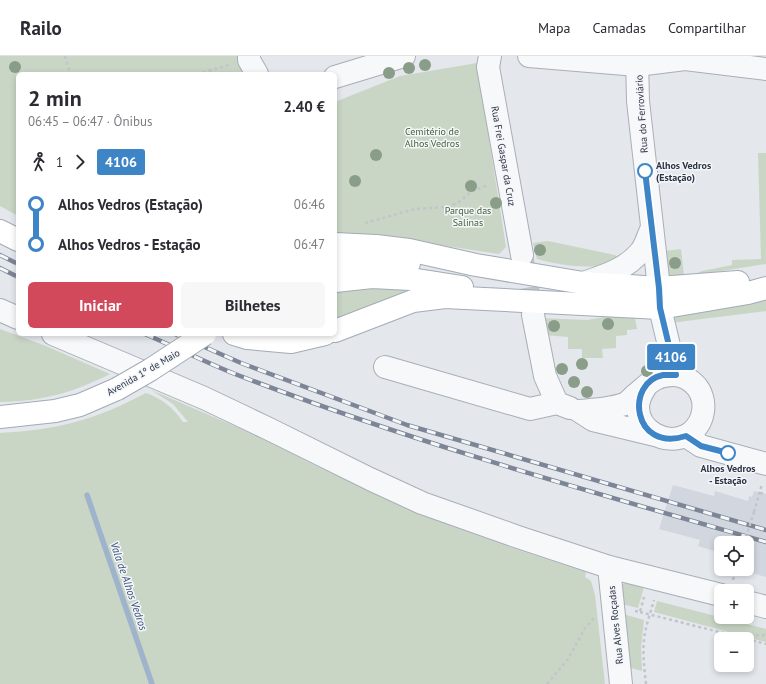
<!DOCTYPE html>
<html lang="pt">
<head>
<meta charset="utf-8">
<style>
	:root { --surface:#fff; --page:#f7f7f7; --text:#2b2b33; --muted:#7c7c81; --line:#e1e1e2; --accent:#d1495b }
	body { margin:0; font-family:"PT Sans",sans-serif; background:var(--page); color:var(--text); height:100vh; display:flex; flex-direction:column; font-size:15px; white-space:nowrap }
	* { box-sizing:border-box; margin:0 }
	p { font-size:13px; color:var(--muted) }
	.icon { flex:none; width:22px; height:22px; fill:none; stroke:currentColor; stroke-width:2; stroke-linecap:round; stroke-linejoin:round }
	.map { position:relative; flex:1; overflow:hidden }
	.panel { position:absolute; left:16px; top:16px; width:321px; height:264px; display:flex; flex-direction:column; background:var(--surface); border-radius:6px; box-shadow:0 2px 6px #0003 }
	.panel>* { flex:none }
	.badge { padding:0 8px; border-radius:3px; font-size:14px; line-height:26px }
	.buttons { position:absolute; left:714px; top:480px; display:grid; gap:8px }
	.buttons a { display:grid; place-items:center; width:40px; height:40px; border-radius:6px; background:var(--surface); box-shadow:0 2px 6px #0003; font-size:20px }
	.map>.badge { position:absolute; translate:-50% -50%; box-shadow:0 0 0 2px #fff }
	.legs { display:flex; align-items:center; gap:6px; height:44px; padding:0 12px; font-size:13px }
	.legs p { margin-inline-start:auto }
	.overview { display:flex; align-items:center; justify-content:space-between; height:68px; padding:0 12px }
	h1 { font-size:22px; font-weight:800; line-height:30px }
	.button { display:flex; gap:8px; margin-top:auto; padding:8px 12px }
	.button a { flex:1; height:46px; border-radius:6px; background:var(--accent); color:#fff; font-size:16px; font-weight:800; line-height:46px; text-align:center }
	.button a+a { background:var(--page); color:var(--text) }
	ul { padding:0 12px; list-style:none }
	li { display:flex; align-items:center; gap:14px; height:40px; font-size:15px }
	li i { display:grid; place-items:center; width:6px; height:100%; margin:0 5px; background:currentColor }
	li i::after { content:''; width:10px; height:10px; margin:-5px; border:3px solid; border-radius:50%; background:var(--surface) }
	li p { margin-inline-start:auto }
	li:first-child i { background:linear-gradient(#0000 50%,currentColor 0) }
	li:last-child i { background:linear-gradient(currentColor 50%,#0000 0) }
	header { display:flex; align-items:center; gap:24px; box-sizing:border-box; height:56px; padding:0 20px; background:var(--surface); border-bottom:1px solid var(--line) }
	header strong { font-size:19px }
	nav { display:flex; gap:22px; margin-inline-start:auto; font-size:14px }
	.map>svg:first-child { display:block }
	.built { fill:#d2d6de }
	.green { fill:#c9d6c5 }
	.lines { fill:none; stroke-linecap:round; stroke-linejoin:round }
	.stream { stroke:#9fb4cc; stroke-width:5.5 }
	.minor-tunnel { stroke:#bfc3cb; stroke-width:22; stroke-dasharray:22 11; stroke-linecap:butt }
	.minor-casing { stroke:#a9aeb7; stroke-width:24 }
	.major-casing { stroke:#a3abb8; stroke-width:24 }
	.path { stroke:#c2c5cb; stroke-width:2.5; stroke-dasharray:3 3; stroke-linecap:butt }
	.minor { stroke:#f7f8fa; stroke-width:22 }
	.major { stroke:#fff; stroke-width:22 }
	.rail-casing { stroke:#7d8696; stroke-width:4.5 }
	.rail { stroke:#f4f6f9; stroke-width:3; stroke-dasharray:9; stroke-linecap:butt }
	.major-bridge-casing { stroke:#a3abb8; stroke-width:24; stroke-linecap:butt }
	.path-bridge { stroke:#c2c5cb; stroke-width:2.5; stroke-dasharray:3 3; stroke-linecap:butt }
	.major-bridge { stroke:#fff; stroke-width:22 }
	.tree { fill:#899d89 }
	.line-1-casing { stroke:#fff; stroke-width:9 }
	.line-1 { stroke:#3d85c6; stroke-width:6 }
	.stop-1-dot { fill:#fff; stroke:#3d85c6; stroke-width:2 }
	.labels { text-anchor:middle; stroke-width:3; stroke-linejoin:round; paint-order:stroke }
	.street-label { font-size:10px; fill:#2b3445; stroke:#f4f6f9 }
	.park-label { font-size:10px; fill:#3f6138; stroke:#f4f6f9 }
	.stop-label { font-size:10px; font-weight:bold; fill:#2b3445; stroke:#f4f6f9; text-anchor:start }
	.water-label { font-size:11px; font-style:italic; fill:#34527a; stroke:#f4f6f9 }
</style>
</head>
<body>
<header>
<strong>Railo</strong>
<nav><a>Mapa</a><a>Camadas</a><a>Compartilhar</a></nav>
</header>
<div class="map">
<svg width="766" height="628" viewBox="0 0 766 628">
	<rect width="100%" height="100%" fill="#e4e7ec"/>
	<path class="built" d="M673 429 714 440 715 435 748 445 749 440 752 441 754 435 766 438V521L738 513H747V487H721V497L698 490 700 484 659 473Z"/>
	<g class="green">
		<path d="M0 0H241L248 18H18V160L0 150Z"/>
		<path d="M477 7 506 191 499 198 413 185 335 178V46L400 20Z"/>
		<path d="M758 97H766V208L690 220 702 215 732 209V204L761 203Z"/>
		<path d="M548 185 615 199 619 203C613 206 605 209 598 210 579 212 555 208 537 203L533 187Z"/>
		<path d="M681 193 684 220 666 221 664 195Z"/>
		<path d="M405 231V239L335 266V233Z"/>
		<path d="M766 241V255L670 267 673 262 676 261Z"/>
		<path d="M634 257 637 273 627 274V279L616 280V292L602 293 603 302H582V293H568V281L544 279 540 262 587 264 617 259Z"/>
		<path d="M0 273 46 290 110 318C72 337 43 345 0 346Z"/>
		<path d="M151 334 265 383 308 406 397 448 454 471 512 492 586 516 585 521 591 525 595 539 605 628H0V377C57 374 95 364 146 337 162 343 173 351 183 366H188L173 348Z"/>
		<path d="M628 526 644 531 638 552 622 548 620 532 623 528Z"/>
		<path d="M657 545 766 573V586L654 556Z"/>
		<path d="M623 558 644 564 641 592 642 615 631 612 629 608Z"/>
	</g>
	<g class="lines">
		<path class="stream" d="M87 439 152 628"/>
		<path class="minor-tunnel" d="M522 199 533 259"/>
		<defs>
			<g id="minor">
				<path d="M249 0V4L257 18"/>
				<path d="M490 0 488 11 522 199"/>
				<path d="M529 0 637 9 685 3 766 13"/>
				<path d="M637 0 638 45 659 232 660 252 676 319"/>
				<path d="M335 21 404 0"/>
				<path d="M583 227C604 220 627 213 641 195 646 189 648 179 652 172"/>
				<path d="M0 254 18 262"/>
				<path d="M533 259 545 320 557 347 570 352"/>
				<path d="M53 278 204 342 269 373 370 423 422 447 518 481 609 511 721 539"/>
				<path d="M385 311 530 353 557 347"/>
				<path d="M645 332C641 338 638 345 638 352 639 375 665 389 685 380 693 377 700 368 702 360 705 350 703 339 697 331 691 324 683 319 673 319 654 319 648 329 634 340 631 343 628 346 625 348 610 353 595 354 579 355L593 364 655 379"/>
				<path d="M686 380 701 390 766 408"/>
				<path d="M609 511 621 628"/>
				<path d="M747 546 766 551"/>
			</g>
			<g id="major">
				<path d="M0 175 18 184"/>
				<path d="M335 188 376 190 409 194 476 209 583 227 659 232 738 226"/>
				<path d="M335 210C360 206 384 205 409 207"/>
				<path d="M335 225 372 221 411 223 462 231"/>
				<path d="M335 275 413 245 445 241 660 252 748 237 766 232"/>
				<path d="M234 278 247 282 291 286 325 278"/>
				<path d="M0 361 55 355 80 349 117 333"/>
			</g>
		</defs>
		<use href="#minor" class="minor-casing"/>
		<use href="#major" class="major-casing"/>
		<g class="path">
			<path d="M65 0 70 18"/>
			<path d="M197 18 229 9"/>
			<path d="M365 167 415 153 447 151 459 146 472 135 489 129"/>
			<path d="M760 437 766 438"/>
			<path d="M754 456 762 428"/>
			<path d="M733 524 736 513"/>
			<path d="M635 555 640 556 644 541"/>
			<path d="M640 556 747 583"/>
			<path d="M738 580 766 579"/>
			<path d="M747 583 766 588"/>
			<path d="M547 628 568 603 585 572 594 562"/>
			<path d="M646 628C644 611 642 594 645 577 647 566 651 555 654 544"/>
		</g>
		<use href="#minor" class="minor"/>
		<use href="#major" class="major"/>
		<defs>
			<g id="rail">
				<path d="M0 199 18 208"/>
				<path d="M0 212 18 221"/>
				<path d="M145 278C175 291 205 306 235 318 408 385 588 435 766 486"/>
				<path d="M175 278 241 307 407 369 766 474"/>
			</g>
		</defs>
		<use href="#rail" class="rail-casing"/>
		<use href="#rail" class="rail"/>
		<defs>
			<path id="major-bridge" d="M117 333 150 314 205 278"/>
		</defs>
		<use href="#major-bridge" class="major-bridge-casing"/>
		<path class="path-bridge" d="M744 487 754 456"/>
		<use href="#major-bridge" class="major-bridge"/>
	</g>
	<g class="tree">
		<circle cx="425" cy="9" r="6"/>
		<circle cx="15" cy="11" r="6"/>
		<circle cx="409" cy="12" r="6"/>
		<circle cx="389" cy="17" r="6"/>
		<circle cx="376" cy="99" r="6"/>
		<circle cx="355" cy="125" r="6"/>
		<circle cx="471" cy="130" r="6"/>
		<circle cx="496" cy="147" r="6"/>
		<circle cx="540" cy="194" r="6"/>
		<circle cx="675" cy="207" r="6"/>
		<circle cx="608" cy="268" r="6"/>
		<circle cx="554" cy="270" r="6"/>
		<circle cx="582" cy="308" r="6"/>
		<circle cx="562" cy="313" r="6"/>
		<circle cx="647" cy="315" r="6"/>
		<circle cx="574" cy="326" r="6"/>
		<circle cx="587" cy="336" r="6"/>
	</g>
	<g class="lines">
		<defs>
			<path id="line-1" d="M645 115 659 232 660 252 676 319C672 319 667 319 663 319 625 326 632 397 686 380L701 390 728 397"/>
		</defs>
		<use href="#line-1" class="line-1-casing"/>
		<use href="#line-1" class="line-1"/>
	</g>
	<g class="stop-1-dot">
		<circle cx="645" cy="115" r="7"/>
		<circle cx="728" cy="397" r="7"/>
	</g>
	<g class="labels">
		<g class="street-label">
			<text transform="translate(641 58) rotate(-94)" y="4">Rua do Ferroviário</text>
			<text transform="translate(504 100) rotate(80)" y="4">Rua Frei Gaspar da Cruz</text>
			<text transform="translate(143 316) rotate(-30)" y="4">Avenida 1º de Maio</text>
			<text transform="translate(615 569) rotate(-96)" y="4">Rua Alves Roçadas</text>
		</g>
		<g class="park-label">
			<text x="432" y="79">Cemitério de<tspan x="432" dy="12">Alhos Vedros</tspan></text>
			<text x="468" y="158">Parque das<tspan x="468" dy="12">Salinas</tspan></text>
		</g>
		<g class="stop-label">
			<text x="656" y="113">Alhos Vedros<tspan x="656" dy="12">(Estação)</tspan></text>
			<text x="728" y="416" text-anchor="middle">Alhos Vedros<tspan x="728" dy="12">- Estação</tspan></text>
		</g>
		<g class="water-label">
			<text transform="translate(129 530) rotate(71)" y="4">Vala de Alhos Vedros</text>
		</g>
	</g>
</svg>
<div class="buttons">
<a><svg class="icon" aria-label="locate" viewBox="0 0 24 24"><circle cx="12" cy="12" r="6"/><path d="M12 2v4M12 18v4M2 12h4M18 12h4"/></svg></a>
<a>+</a>
<a>−</a>
</div>
<b class="badge" style="left:671px;top:301px;background:#3d85c6;color:#fff">4106</b>
<section class="panel">
<div class="overview"><div><h1>2 min</h1><p>06:45 – 06:47 · Ônibus</p></div><b>2.40 €</b></div>
<div class="legs"><svg class="icon" aria-label="walk" viewBox="0 0 24 24"><circle cx="13" cy="4" r="2"/><path d="M13 8l-2 6 4 7M11 14l-3 7M7 12l3-4h3l4 4"/></svg>1<svg class="icon" aria-label="forward" viewBox="0 0 24 24"><path d="M9 5l7 7-7 7"/></svg><b class="badge" style="background:#3d85c6;color:#fff">4106</b></div>
<ul>
<li><i style="color:#3d85c6"></i><b>Alhos Vedros (Estação)</b><p>06:46</p></li>
<li><i style="color:#3d85c6"></i><b>Alhos Vedros - Estação</b><p>06:47</p></li>
</ul>
<div class="button"><a>Iniciar</a><a>Bilhetes</a></div>
</section>
</div>
</body>
</html>
